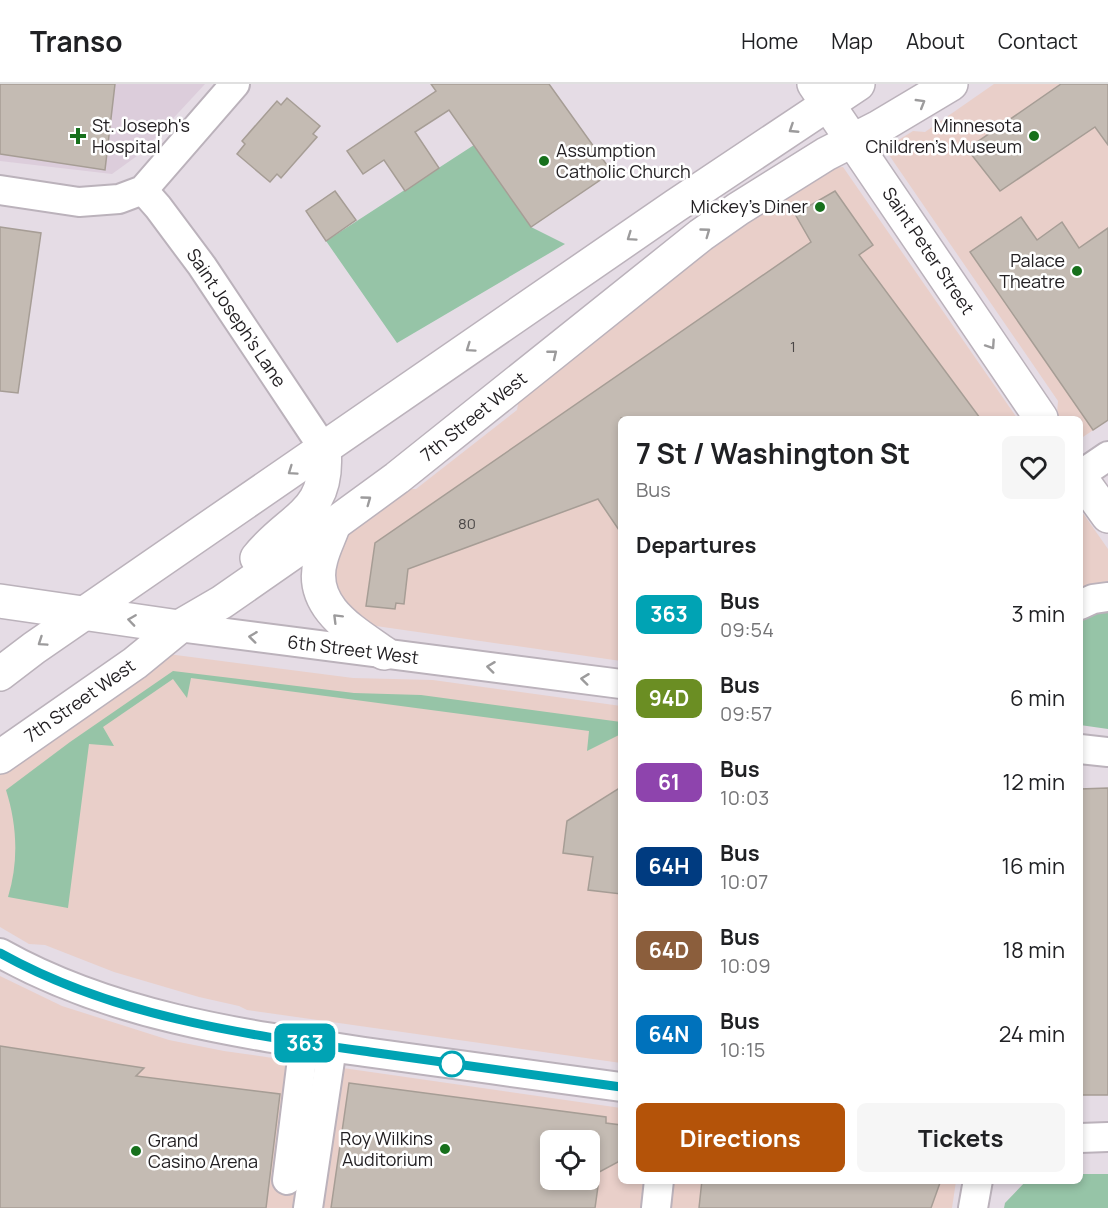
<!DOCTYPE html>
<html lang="en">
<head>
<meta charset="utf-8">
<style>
	:root { --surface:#fff; --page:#f6f6f6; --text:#202124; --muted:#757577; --line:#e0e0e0; --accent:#b45309 }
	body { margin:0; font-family:Manrope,sans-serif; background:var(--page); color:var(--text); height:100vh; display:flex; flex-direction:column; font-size:22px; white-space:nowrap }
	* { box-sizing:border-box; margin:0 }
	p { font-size:20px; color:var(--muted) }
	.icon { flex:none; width:33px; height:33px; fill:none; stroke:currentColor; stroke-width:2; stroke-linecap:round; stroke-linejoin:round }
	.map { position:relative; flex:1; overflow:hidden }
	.side { position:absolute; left:618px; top:332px; width:465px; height:768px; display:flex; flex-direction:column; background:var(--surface); border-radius:9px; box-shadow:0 3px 9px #0003 }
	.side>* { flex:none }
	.badge { padding:0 12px; border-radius:9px; font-size:21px; line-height:39px }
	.fabs { position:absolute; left:540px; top:1046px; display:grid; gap:12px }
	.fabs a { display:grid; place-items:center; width:60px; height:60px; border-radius:9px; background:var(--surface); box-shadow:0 3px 9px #0003; font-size:30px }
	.map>.badge { position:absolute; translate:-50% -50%; box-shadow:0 0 0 3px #fff }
	h2 { padding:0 18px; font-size:22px; line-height:54px }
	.round { display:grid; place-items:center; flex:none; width:63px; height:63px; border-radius:9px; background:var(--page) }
	.head { display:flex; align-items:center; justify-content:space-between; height:102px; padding:0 18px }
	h1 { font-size:28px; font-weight:700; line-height:45px }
	.button { display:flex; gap:12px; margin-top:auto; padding:12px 18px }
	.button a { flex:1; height:69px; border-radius:9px; background:var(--accent); color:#fff; font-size:24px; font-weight:700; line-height:69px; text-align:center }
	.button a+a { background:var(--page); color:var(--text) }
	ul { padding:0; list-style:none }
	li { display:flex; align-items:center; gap:18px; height:84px; padding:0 18px }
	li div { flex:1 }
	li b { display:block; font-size:22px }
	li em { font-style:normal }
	li .badge { min-width:66px; font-weight:700; text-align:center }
	header { display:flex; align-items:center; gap:36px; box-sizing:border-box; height:84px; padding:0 30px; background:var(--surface); border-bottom:2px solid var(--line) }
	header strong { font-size:28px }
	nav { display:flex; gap:33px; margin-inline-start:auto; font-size:21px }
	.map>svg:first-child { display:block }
	.commercial { fill:#e9cfc9; fill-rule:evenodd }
	.built { fill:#dccddb }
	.green { fill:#96c4a7 }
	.building { fill:#c4bbb3; stroke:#a69d95; stroke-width:1.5 }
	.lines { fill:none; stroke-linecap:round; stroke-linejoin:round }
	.minor-casing { stroke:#bbb2bb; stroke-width:32 }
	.major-casing { stroke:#bbb2bb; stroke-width:36 }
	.minor { stroke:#fff; stroke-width:28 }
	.major { stroke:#fff; stroke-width:33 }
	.oneway { stroke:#9c9b9c }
	.line-casing { stroke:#fff; stroke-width:14 }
	.line { stroke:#00a3b4; stroke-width:9 }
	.poi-dot { fill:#17701c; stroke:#fff; stroke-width:2 }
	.stop-dot { fill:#fff; stroke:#00a3b4; stroke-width:3 }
	.labels { text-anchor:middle; stroke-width:5; stroke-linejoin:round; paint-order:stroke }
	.number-label { font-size:15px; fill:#4b4747 }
	.poi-label { font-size:18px; fill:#232023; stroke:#fff; text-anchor:end }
	.street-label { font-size:18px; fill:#232023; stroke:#fff }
</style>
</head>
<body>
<header>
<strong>Transo</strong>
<nav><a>Home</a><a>Map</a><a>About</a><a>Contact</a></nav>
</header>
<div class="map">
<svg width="1108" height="1124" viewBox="0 0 1108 1124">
	<rect width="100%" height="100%" fill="#e5dce5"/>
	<g class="commercial">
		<path d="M994 0H1108V336L1080 355V334H1060L1057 330 1058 317 889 71 892 60 913 47 925 48Z"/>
		<path d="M843 83 1017 334H621V577L369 541 350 531 332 501 344 449 403 405H416L517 326 520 310 710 159 827 84Z"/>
		<path d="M1080 425 1108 465V499L1091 500 1080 505Z"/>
		<path d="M168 570 353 594 433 596 621 622V979L247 926 239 922 199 913 114 888 45 861 29 860 0 843V687Z"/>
		<path d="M0 892 62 922 169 956 224 967 621 1024V1096L956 1097 952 1124H0ZM550 1056H590V1095H550Z"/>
	</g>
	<path class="built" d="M0 0H205L141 69 112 90 0 77Z"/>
	<g class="green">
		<path d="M474 61 531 143 565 160 397 259 326 157Z"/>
		<path d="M1108 523V645L1080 641V533Z"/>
		<path d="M173 587 354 609 421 611 621 638V650L587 667 589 647 191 594 187 614 173 595 103 643 114 662 89 660 68 824 8 813C19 777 17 741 6 706L70 658Z"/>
		<path d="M1080 1090H1108V1124H1004L1005 1119 1026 1097 1080 1096Z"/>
	</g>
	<g class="building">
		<path d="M0 0H115L105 86 0 70Z"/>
		<path d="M431 0H549L612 88 531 143 449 26 415 48 439 84 405 107 384 76 363 90 347 67 436 7Z"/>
		<path d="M1061 0H1108V61L1095 43 1000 107 967 65Z"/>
		<path d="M287 14 320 42 313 50 317 53 281 94 277 90 270 98 237 70 245 60 242 57 277 17 281 21Z"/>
		<path d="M335 107 356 136 326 157 306 127Z"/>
		<path d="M835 107 873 161 859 171 980 334H621V449L598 415 408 485 404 520 396 519 395 525 366 522 375 459 811 158 795 130Z"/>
		<path d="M1021 133 1037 156 1062 138 1079 164 1108 144V336L1093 346 970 168Z"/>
		<path d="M0 143 41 149 18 309 0 307Z"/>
		<path d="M621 703V810L588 806 593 773 563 769 567 737Z"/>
		<path d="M1108 704V1011H1080V705Z"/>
		<path d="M0 962 144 984 136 992 280 1010 266 1124H0Z"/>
		<path d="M349 999 606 1033V1039L621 1041V1073L618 1078 590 1093V1056H550V1095H599L595 1124H331Z"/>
		<path d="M702 1096H941L931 1124H699Z"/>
	</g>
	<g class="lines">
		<defs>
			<g id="minor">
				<path d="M0 106 79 118 119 115 143 106 235 0"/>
				<path d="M143 106 158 123 202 182 324 365"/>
				<path d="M1080 391 1108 372"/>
				<path d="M1080 521 1093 515 1108 513"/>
				<path d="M179 543 621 600"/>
				<path d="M1080 665 1108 668"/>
				<path d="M0 869C112 932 240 950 365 968 450 980 536 991 621 1003"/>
				<path d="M1080 1054 1108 1053"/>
				<path d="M287 1096 304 959"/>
				<path d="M308 1124 332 963"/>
				<path d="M656 1124 659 1096"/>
				<path d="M973 1124 978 1096"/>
			</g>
			<g id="major">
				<path d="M814 0 1041 334"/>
				<path d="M1080 393 1108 432"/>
				<path d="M334 440C330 452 324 463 321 475 307 522 353 547 384 569"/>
				<path d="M257 474C290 432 330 431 324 365"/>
				<path d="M0 517 179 543"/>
				<path d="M0 590 34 564 675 122 858 0"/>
				<path d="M0 673 135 579 179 543 222 518 334 440 397 394 701 151 738 125 826 70 879 43 951 0"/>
			</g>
		</defs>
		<use href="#minor" class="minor-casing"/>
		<use href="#major" class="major-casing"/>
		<use href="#minor" class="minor"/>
		<use href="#major" class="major"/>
	</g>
	<defs><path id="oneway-chevron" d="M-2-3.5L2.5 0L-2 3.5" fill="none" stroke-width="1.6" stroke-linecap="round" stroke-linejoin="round" transform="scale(1.5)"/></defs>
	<g class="oneway">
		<use href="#oneway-chevron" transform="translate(921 19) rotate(-31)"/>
		<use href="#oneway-chevron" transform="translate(793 45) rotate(147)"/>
		<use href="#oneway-chevron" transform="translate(706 148) rotate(-36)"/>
		<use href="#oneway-chevron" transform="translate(631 153) rotate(145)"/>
		<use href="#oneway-chevron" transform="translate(991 261) rotate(56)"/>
		<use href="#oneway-chevron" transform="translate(470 264) rotate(145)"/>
		<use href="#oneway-chevron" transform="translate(553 270) rotate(-39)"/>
		<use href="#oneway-chevron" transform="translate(292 387) rotate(145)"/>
		<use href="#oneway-chevron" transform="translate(367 416) rotate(-36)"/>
		<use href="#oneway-chevron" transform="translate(337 534) rotate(-135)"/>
		<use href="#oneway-chevron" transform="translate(132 536) rotate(-172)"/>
		<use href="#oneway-chevron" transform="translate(253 553) rotate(-173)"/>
		<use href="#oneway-chevron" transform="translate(42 558) rotate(146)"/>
		<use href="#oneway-chevron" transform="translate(491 583) rotate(-173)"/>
		<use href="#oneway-chevron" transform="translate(585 595) rotate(-173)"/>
	</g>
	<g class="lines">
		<defs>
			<path id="line" d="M0 869C115 933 242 950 370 968 453 980 537 991 621 1003"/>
		</defs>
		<use href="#line" class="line-casing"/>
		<use href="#line" class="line"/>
	</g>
	<g class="poi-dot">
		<path d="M75 43h6v6h6v6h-6v6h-6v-6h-6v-6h6z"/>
		<circle cx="1034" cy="52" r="6"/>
		<circle cx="544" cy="77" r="6"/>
		<circle cx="820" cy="123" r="6"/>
		<circle cx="1077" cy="187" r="6"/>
		<circle cx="445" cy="1065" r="6"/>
		<circle cx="136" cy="1067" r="6"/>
	</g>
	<circle class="stop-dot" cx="452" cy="980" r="12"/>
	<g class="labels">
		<g class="number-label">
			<text x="793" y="268">1</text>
			<text x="467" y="445">80</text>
		</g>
		<g class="poi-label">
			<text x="92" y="48" text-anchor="start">St. Joseph's<tspan x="92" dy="21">Hospital</tspan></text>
			<text x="1022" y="48">Minnesota<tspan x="1022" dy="21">Children's Museum</tspan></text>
			<text x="556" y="73" text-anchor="start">Assumption<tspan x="556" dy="21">Catholic Church</tspan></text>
			<text x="808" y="129">Mickey's Diner</text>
			<text x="1065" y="183">Palace<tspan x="1065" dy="21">Theatre</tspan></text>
			<text x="433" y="1061">Roy Wilkins<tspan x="433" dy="21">Auditorium</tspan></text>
			<text x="148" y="1063" text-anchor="start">Grand<tspan x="148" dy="21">Casino Arena</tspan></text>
		</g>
		<g class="street-label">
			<text transform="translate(928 167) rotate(56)" y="6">Saint Peter Street</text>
			<text transform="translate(236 234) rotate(56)" y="6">Saint Joseph's Lane</text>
			<text transform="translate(474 333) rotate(-39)" y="6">7th Street West</text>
			<text transform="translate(353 566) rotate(7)" y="6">6th Street West</text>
			<text transform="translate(80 617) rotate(-35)" y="6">7th Street West</text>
		</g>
	</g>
</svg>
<div class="fabs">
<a><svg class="icon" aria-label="locate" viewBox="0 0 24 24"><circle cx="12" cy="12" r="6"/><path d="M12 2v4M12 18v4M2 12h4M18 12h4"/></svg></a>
</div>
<b class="badge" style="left:305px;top:959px;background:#00a3b4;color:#fff">363</b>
<section class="side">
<div class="head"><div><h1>7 St / Washington St</h1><p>Bus</p></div><a class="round"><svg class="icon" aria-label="heart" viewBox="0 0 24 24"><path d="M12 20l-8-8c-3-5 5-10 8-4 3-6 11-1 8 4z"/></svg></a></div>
<h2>Departures</h2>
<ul>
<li><span class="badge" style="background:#00a3b4;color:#fff">363</span><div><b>Bus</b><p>09:54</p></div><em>3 min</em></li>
<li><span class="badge" style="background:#6b8e23;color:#fff">94D</span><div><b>Bus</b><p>09:57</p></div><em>6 min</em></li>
<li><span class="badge" style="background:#8e44ad;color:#fff">61</span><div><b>Bus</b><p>10:03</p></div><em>12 min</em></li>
<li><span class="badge" style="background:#003b80;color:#fff">64H</span><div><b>Bus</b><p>10:07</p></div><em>16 min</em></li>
<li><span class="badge" style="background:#8b5e3c;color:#fff">64D</span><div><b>Bus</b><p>10:09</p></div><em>18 min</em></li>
<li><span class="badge" style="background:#0072bc;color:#fff">64N</span><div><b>Bus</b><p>10:15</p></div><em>24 min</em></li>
</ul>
<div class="button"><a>Directions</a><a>Tickets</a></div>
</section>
</div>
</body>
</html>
